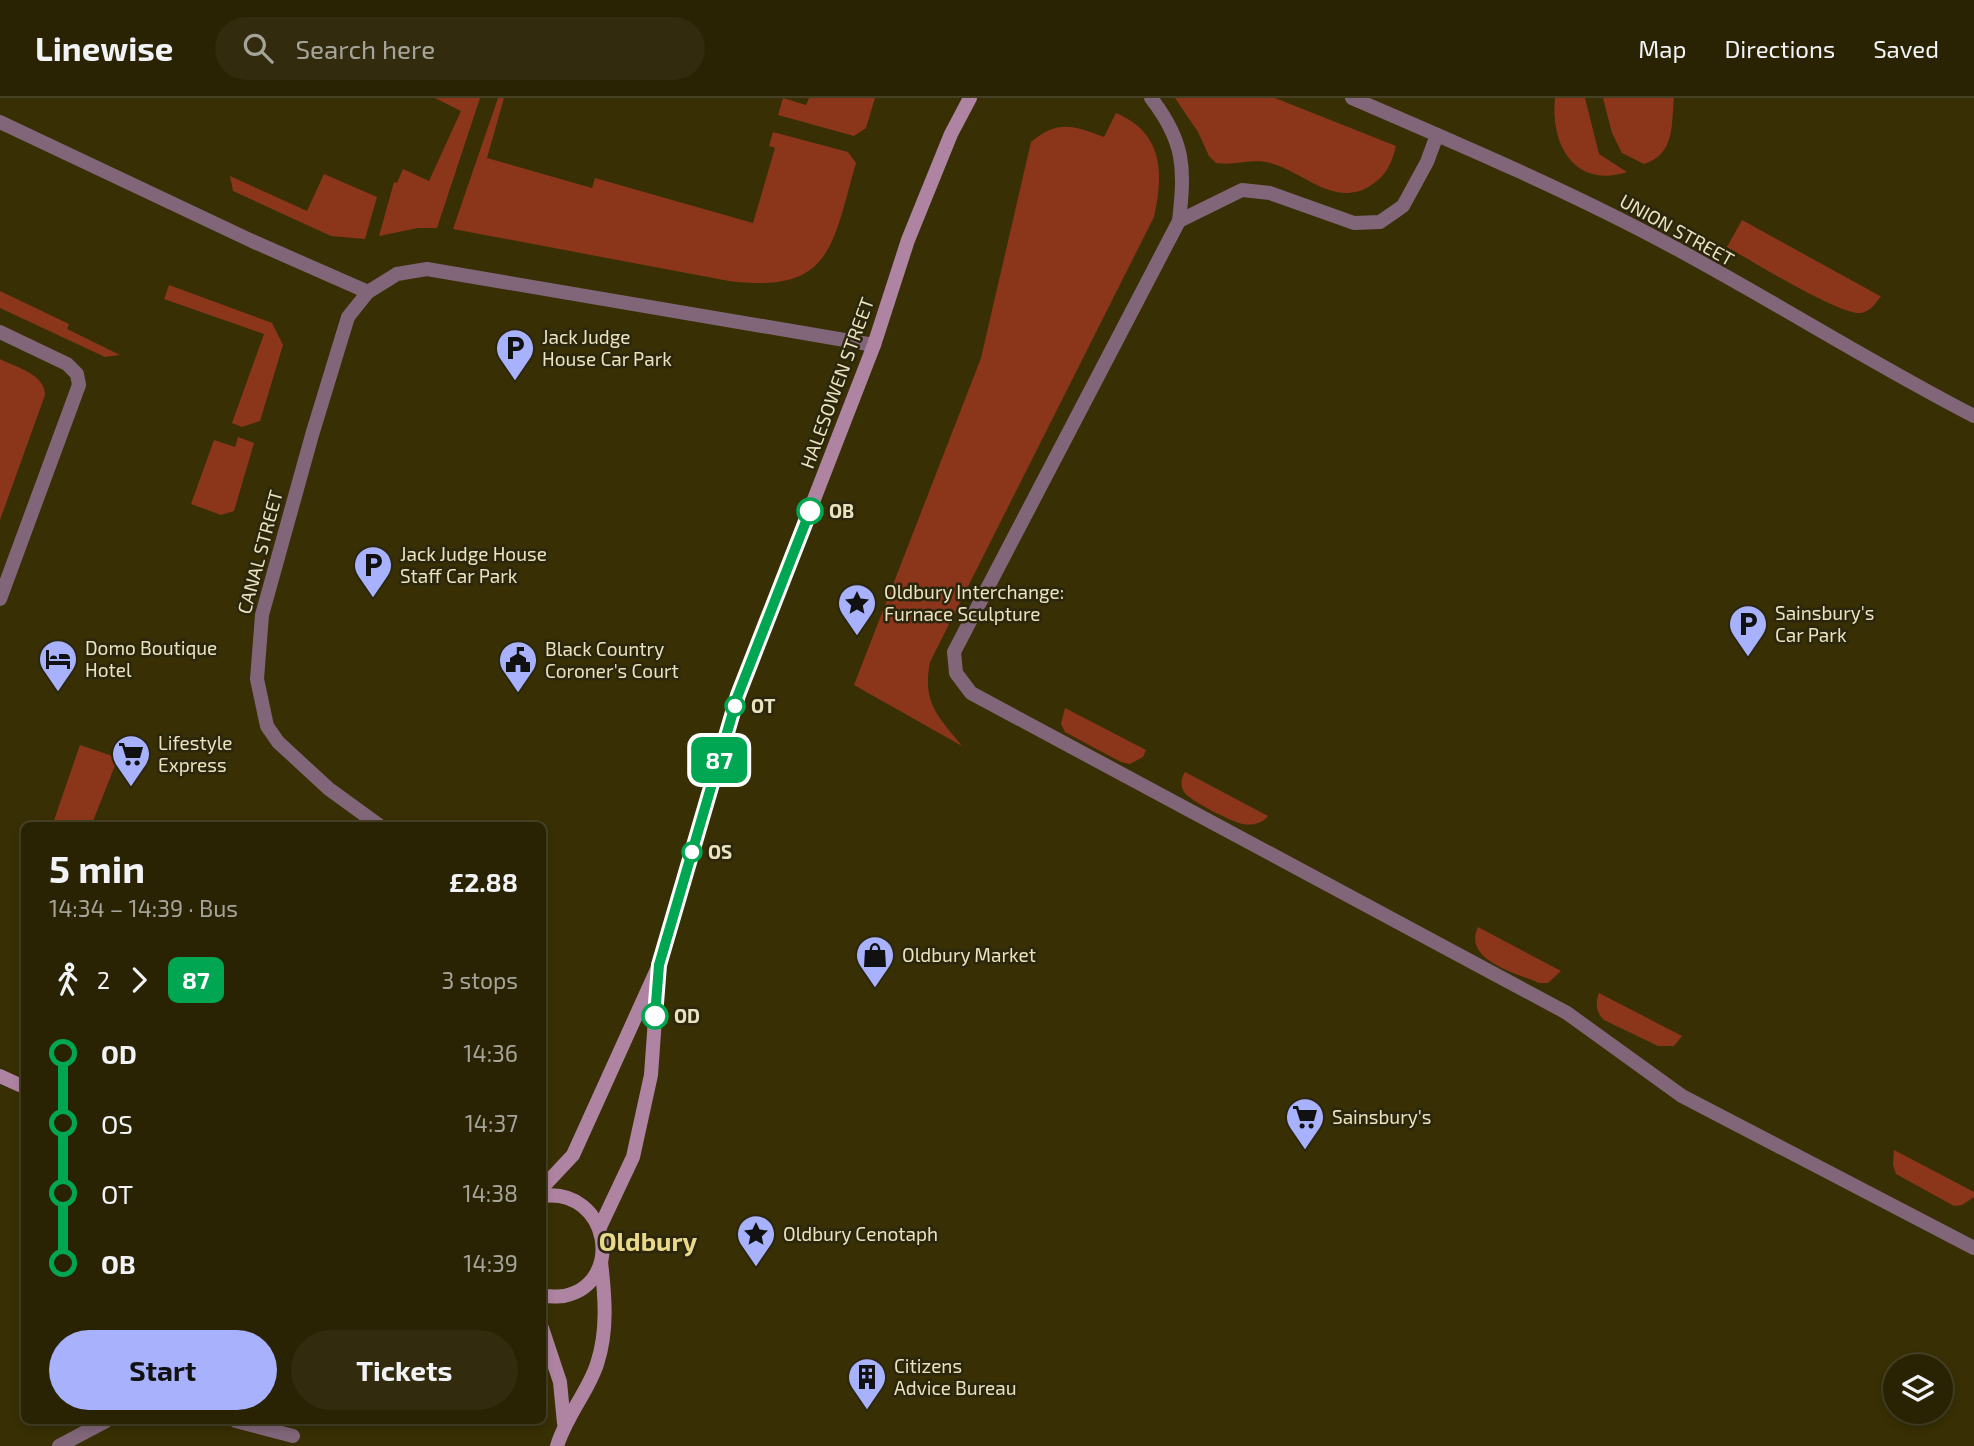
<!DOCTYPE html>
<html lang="en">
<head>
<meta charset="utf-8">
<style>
	:root { --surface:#2a2303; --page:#322b0d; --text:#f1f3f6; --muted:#a5a49a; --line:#464025; --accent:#a7b1fc }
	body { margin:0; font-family:"Exo 2",sans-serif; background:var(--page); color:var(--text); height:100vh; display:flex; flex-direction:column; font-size:26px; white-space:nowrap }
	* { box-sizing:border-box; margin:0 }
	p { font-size:23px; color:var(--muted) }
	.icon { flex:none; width:38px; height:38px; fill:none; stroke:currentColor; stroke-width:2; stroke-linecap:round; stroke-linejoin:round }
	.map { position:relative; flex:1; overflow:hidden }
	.drawer { position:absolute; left:21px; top:724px; width:525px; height:602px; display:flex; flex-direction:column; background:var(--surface); border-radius:10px; box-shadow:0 4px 10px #0003,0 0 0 2px var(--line) }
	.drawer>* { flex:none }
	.badge { padding:0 14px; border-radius:10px; font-size:24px; line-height:46px }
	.controls { position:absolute; left:1883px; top:1256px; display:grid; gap:14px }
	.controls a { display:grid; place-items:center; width:70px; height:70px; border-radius:50%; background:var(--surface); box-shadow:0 4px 10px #0003,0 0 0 2px var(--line); font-size:35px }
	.map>.badge { position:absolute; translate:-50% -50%; box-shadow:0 0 0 4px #fff }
	.legs { display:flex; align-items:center; gap:10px; height:77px; padding:0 28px; font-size:23px }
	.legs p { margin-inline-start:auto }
	.head { display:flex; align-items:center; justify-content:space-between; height:119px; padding:0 28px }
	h1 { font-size:38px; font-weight:700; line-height:52px }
	.cta { display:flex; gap:14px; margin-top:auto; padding:14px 28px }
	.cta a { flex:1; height:80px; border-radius:42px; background:var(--accent); color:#111; font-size:28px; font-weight:700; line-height:80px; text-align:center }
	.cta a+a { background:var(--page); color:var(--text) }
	ul { padding:0 28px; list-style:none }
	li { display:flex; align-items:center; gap:24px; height:70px; font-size:26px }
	li i { display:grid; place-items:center; width:10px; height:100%; margin:0 9px; background:currentColor }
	li i::after { content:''; width:18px; height:18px; margin:-9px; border:5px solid; border-radius:50%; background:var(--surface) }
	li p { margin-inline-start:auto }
	li:first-child i { background:linear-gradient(#0000 50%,currentColor 0) }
	li:last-child i { background:linear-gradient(currentColor 50%,#0000 0) }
	header { display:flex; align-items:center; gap:42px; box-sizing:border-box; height:98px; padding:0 35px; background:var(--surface); border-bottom:2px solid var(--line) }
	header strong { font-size:33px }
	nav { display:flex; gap:38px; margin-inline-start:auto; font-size:24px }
	.search { width:490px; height:63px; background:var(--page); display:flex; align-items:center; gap:18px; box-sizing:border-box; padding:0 24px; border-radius:38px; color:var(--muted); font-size:26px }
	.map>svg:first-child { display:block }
	.green { fill:#8b361a }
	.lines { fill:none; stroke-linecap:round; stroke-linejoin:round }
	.lane { stroke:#816679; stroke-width:14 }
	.street { stroke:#816679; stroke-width:14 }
	.secondary { stroke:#af84a2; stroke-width:14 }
	.line-1-casing { stroke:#fff; stroke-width:16 }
	.line-1 { stroke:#00a651; stroke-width:10 }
	.stop-1-dot { fill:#fff; stroke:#00a651; stroke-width:3.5 }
	.labels { text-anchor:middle; stroke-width:5; stroke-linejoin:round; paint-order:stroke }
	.street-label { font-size:19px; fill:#eae3bd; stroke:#2b260d }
	.poi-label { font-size:19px; fill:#eae3bd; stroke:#2b260d; text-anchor:start }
	.stop-label { font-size:19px; font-weight:bold; fill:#eae3bd; stroke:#2b260d; text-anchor:start }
	.district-label { font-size:26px; font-weight:bold; fill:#e9d98b; stroke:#2b260d }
</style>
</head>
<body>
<header>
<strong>Linewise</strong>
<div class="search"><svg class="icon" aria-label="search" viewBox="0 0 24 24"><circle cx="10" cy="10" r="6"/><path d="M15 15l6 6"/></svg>Search here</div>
<nav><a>Map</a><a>Directions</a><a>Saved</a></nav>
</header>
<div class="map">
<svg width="1974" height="1348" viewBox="0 0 1974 1348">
	<rect width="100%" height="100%" fill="#382f04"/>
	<g class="green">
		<path d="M435 0H480L437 130H418L379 138 394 84 397 85 403 71 429 83 461 13Z"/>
		<path d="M498 0H504L487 60 592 90 595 80 753 125 775 50 769 48 773 34 848 54 856 65C832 148 832 196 729 183L453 131Z"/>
		<path d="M783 0 806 7 809 0H875L866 30 854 38 778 17Z"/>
		<path d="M1175 0H1275L1396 48C1392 65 1386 78 1370 88 1334 110 1304 74 1270 65 1253 60 1234 68 1216 65L1209 58 1198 34Z"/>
		<path d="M1555 0H1585L1599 56 1627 74C1575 91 1550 47 1555 0Z"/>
		<path d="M1603 0H1674C1671 29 1675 56 1644 66L1622 55 1612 35Z"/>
		<path d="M1116 15C1163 35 1164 74 1154 119L930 564C922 605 938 618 962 648L854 587 981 260 1031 44C1058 21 1074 28 1104 39Z"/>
		<path d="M324 76 377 99 365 141 331 138 233 93 230 78 307 113Z"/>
		<path d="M1742 122 1880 198H1881C1875 206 1871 213 1861 215 1841 218 1750 162 1727 149Z"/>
		<path d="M169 187 272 225 283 247 260 323 242 329 232 325 264 236 164 201Z"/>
		<path d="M0 193 69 226 67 231 120 257 105 259 0 210Z"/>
		<path d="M0 261C17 270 45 276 45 297L0 422Z"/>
		<path d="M238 339 254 345 234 413 221 417 191 406 214 342 235 349Z"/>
		<path d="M1065 610 1146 652 1143 659 1130 666 1121 664 1065 634 1061 626Z"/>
		<path d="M80 647 118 660 91 728H52Z"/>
		<path d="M1185 674 1268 718C1263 725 1252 728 1243 726 1232 724 1190 703 1184 694 1180 687 1181 680 1185 674Z"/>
		<path d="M1478 829 1561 873 1548 885H1539C1517 875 1462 862 1478 829Z"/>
		<path d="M1599 895 1682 938 1674 948H1658L1604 922C1596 915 1595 905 1599 895Z"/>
		<path d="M1894 1052 1974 1094V1099L1962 1107 1954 1108 1896 1076 1893 1067Z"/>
	</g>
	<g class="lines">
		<g class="lane">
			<path d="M1151 0C1185 44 1185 70 1179 123L954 554 956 575 971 595 1567 915 1682 998 1974 1150"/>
			<path d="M1179 123 1242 92 1270 95 1354 125 1380 124 1403 108 1427 64 1437 37"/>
		</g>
		<g class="street">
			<path d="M1352 0C1456 45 1560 89 1660 142 1766 198 1867 263 1974 318"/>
			<path d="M0 24 252 143 368 194 397 176 427 171 874 247"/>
			<path d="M368 194 348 219 312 337 262 517 257 581 267 628 278 644 329 691 380 728"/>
			<path d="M0 234 67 266 77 276 79 287 0 501"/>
			<path d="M236 1323 293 1338"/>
			<path d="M59 1348 106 1323"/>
		</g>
		<g class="secondary">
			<path d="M0 978 24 989"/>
			<path d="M542 1090 573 1057 659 867 738 597 874 247 908 142 951 36 970 0"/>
			<path d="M542 1098C609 1089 626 1185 564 1198 558 1199 549 1198 542 1198"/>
			<path d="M600 1129 633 1059 651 977 658 879"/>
			<path d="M542 1230 560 1284 564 1325"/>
			<path d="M557 1348C567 1316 588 1294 597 1266 608 1233 605 1198 601 1164"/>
		</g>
	</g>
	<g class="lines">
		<defs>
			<path id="line-1" d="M655 918 659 867 738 597 810 413"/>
		</defs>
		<use href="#line-1" class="line-1-casing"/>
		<use href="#line-1" class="line-1"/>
	</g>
	<defs>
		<symbol id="parking-pin" viewBox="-11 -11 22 30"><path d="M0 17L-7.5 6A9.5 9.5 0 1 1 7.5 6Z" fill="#a7b1fc" stroke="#2b260d"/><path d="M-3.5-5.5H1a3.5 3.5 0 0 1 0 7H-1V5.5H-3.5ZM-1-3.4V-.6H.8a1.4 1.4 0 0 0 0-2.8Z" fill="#111"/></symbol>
		<symbol id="sight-pin" viewBox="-11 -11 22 30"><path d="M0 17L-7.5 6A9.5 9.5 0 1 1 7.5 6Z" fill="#a7b1fc" stroke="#2b260d"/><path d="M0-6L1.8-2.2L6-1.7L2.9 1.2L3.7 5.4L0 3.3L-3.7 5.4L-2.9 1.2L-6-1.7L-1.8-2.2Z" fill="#111"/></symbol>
		<symbol id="hotel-pin" viewBox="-11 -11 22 30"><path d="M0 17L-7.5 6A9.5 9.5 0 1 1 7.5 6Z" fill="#a7b1fc" stroke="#2b260d"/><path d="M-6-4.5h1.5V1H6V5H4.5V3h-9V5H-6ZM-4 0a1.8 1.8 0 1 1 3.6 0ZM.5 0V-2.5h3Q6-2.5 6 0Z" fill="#111"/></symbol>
		<symbol id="civic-pin" viewBox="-11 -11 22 30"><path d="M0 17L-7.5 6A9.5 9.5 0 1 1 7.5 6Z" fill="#a7b1fc" stroke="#2b260d"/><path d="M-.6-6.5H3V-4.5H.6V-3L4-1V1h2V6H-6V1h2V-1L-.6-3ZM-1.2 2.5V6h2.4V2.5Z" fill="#111"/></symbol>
		<symbol id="supermarket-pin" viewBox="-11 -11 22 30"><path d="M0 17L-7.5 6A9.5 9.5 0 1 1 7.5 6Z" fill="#a7b1fc" stroke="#2b260d"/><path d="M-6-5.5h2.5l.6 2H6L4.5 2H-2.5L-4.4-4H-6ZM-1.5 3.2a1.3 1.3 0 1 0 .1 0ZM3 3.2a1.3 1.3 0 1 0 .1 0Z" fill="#111"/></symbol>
		<symbol id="shop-pin" viewBox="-11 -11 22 30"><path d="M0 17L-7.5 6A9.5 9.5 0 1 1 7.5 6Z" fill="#a7b1fc" stroke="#2b260d"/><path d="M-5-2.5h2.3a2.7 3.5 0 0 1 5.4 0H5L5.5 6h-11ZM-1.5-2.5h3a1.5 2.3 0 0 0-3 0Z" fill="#111"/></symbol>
		<symbol id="building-pin" viewBox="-11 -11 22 30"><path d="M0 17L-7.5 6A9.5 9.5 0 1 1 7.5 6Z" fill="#a7b1fc" stroke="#2b260d"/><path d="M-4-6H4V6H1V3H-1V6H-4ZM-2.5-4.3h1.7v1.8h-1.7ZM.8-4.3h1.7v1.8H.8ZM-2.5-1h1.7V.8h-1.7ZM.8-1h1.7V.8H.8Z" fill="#111"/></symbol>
	</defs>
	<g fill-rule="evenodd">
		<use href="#parking-pin" x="493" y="228" width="44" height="60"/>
		<use href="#parking-pin" x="351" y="445" width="44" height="60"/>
		<use href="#sight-pin" x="835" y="483" width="44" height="60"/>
		<use href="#parking-pin" x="1726" y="504" width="44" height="60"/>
		<use href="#hotel-pin" x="36" y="539" width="44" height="60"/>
		<use href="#civic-pin" x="496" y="540" width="44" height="60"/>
		<use href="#supermarket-pin" x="109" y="634" width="44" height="60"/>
		<use href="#shop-pin" x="853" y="835" width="44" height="60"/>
		<use href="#supermarket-pin" x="1283" y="997" width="44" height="60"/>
		<use href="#sight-pin" x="734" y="1114" width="44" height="60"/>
		<use href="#building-pin" x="845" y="1257" width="44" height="60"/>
	</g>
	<g class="stop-1-dot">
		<circle cx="810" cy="413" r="12"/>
		<circle cx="735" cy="608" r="9"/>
		<circle cx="692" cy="754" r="9"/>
		<circle cx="655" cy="918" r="12"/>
	</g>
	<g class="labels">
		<g class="street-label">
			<text transform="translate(1677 132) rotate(29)" y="7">UNION STREET</text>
			<text transform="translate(837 285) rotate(-70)" y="7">HALESOWEN STREET</text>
			<text transform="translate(260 454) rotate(-75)" y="7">CANAL STREET</text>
		</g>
		<g class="poi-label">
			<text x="542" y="246">Jack Judge<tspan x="542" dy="22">House Car Park</tspan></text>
			<text x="400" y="463">Jack Judge House<tspan x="400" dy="22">Staff Car Park</tspan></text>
			<text x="884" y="501">Oldbury Interchange:<tspan x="884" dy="22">Furnace Sculpture</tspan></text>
			<text x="1775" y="522">Sainsbury's<tspan x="1775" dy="22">Car Park</tspan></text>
			<text x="85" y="557">Domo Boutique<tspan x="85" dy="22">Hotel</tspan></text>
			<text x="545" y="558">Black Country<tspan x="545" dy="22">Coroner's Court</tspan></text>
			<text x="158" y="652">Lifestyle<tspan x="158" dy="22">Express</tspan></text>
			<text x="902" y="864">Oldbury Market</text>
			<text x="1332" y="1026">Sainsbury's</text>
			<text x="783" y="1143">Oldbury Cenotaph</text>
			<text x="894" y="1275">Citizens<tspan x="894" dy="22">Advice Bureau</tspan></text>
		</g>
		<g class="stop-label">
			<text x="829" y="420">OB</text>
			<text x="751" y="615">OT</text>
			<text x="708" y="761">OS</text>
			<text x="674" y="925">OD</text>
		</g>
		<g class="district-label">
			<text x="648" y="1153">Oldbury</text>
		</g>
	</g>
</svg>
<div class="controls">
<a><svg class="icon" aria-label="layers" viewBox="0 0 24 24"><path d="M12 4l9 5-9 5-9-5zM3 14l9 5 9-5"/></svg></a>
</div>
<b class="badge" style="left:719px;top:662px;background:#00a651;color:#fff">87</b>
<section class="drawer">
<div class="head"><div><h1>5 min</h1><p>14:34 – 14:39 · Bus</p></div><b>£2.88</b></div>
<div class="legs"><svg class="icon" aria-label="walk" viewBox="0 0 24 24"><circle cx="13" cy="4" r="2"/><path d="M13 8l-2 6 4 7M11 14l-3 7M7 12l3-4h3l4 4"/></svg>2<svg class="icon" aria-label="forward" viewBox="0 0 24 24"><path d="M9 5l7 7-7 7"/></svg><b class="badge" style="background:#00a651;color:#fff">87</b><p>3 stops</p></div>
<ul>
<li><i style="color:#00a651"></i><b>OD</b><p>14:36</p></li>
<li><i style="color:#00a651"></i><span>OS</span><p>14:37</p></li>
<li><i style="color:#00a651"></i><span>OT</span><p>14:38</p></li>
<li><i style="color:#00a651"></i><b>OB</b><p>14:39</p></li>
</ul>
<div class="cta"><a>Start</a><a>Tickets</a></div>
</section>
</div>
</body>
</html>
